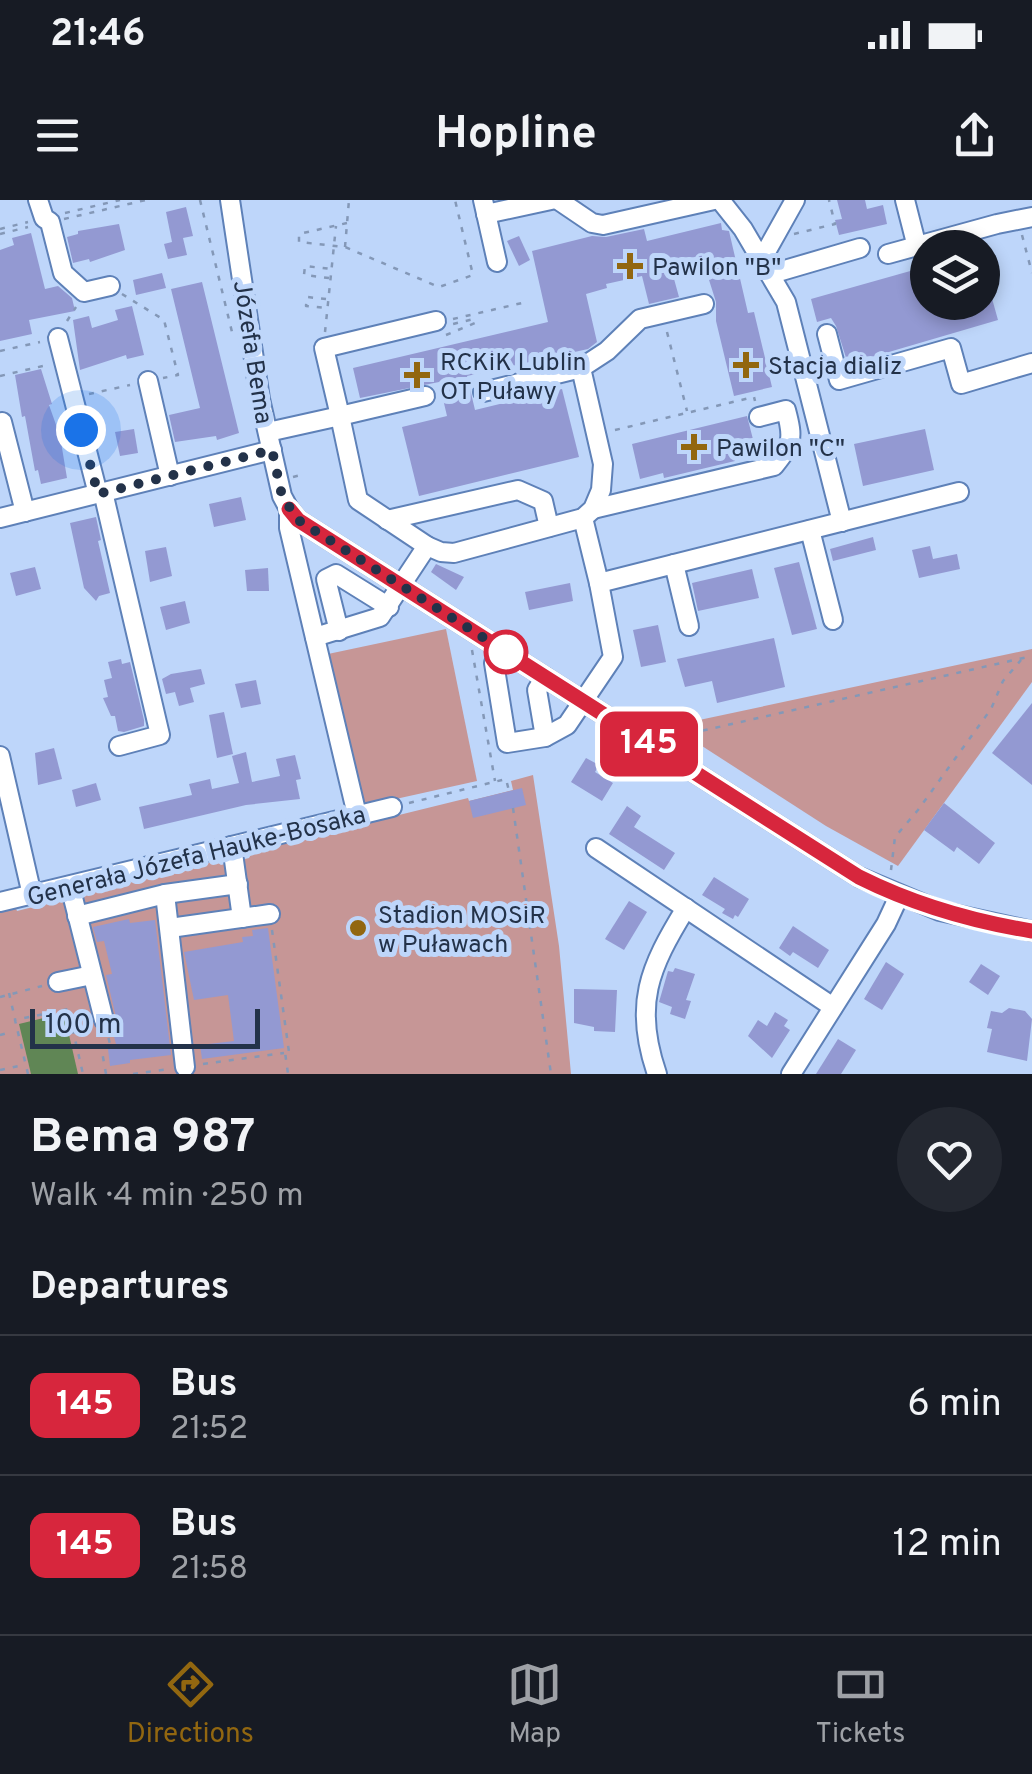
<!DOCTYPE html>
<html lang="en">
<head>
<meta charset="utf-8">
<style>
	:root { --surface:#171b24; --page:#242831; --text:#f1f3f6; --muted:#9ea1a6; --line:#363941; --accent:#926710 }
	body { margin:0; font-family:Overpass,sans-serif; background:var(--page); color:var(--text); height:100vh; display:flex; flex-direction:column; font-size:38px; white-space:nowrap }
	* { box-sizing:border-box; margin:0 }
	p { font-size:32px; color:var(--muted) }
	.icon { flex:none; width:55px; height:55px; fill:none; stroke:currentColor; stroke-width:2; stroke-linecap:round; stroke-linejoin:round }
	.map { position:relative; height:874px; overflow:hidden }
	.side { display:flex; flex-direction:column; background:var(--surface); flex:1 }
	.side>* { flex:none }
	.badge { padding:0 20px; border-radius:15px; font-size:35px; line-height:65px }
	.fabs { position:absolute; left:910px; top:30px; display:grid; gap:20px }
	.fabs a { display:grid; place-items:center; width:90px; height:90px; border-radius:50%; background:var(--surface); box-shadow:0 5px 15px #0003; font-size:50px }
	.scale { position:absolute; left:30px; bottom:25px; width:230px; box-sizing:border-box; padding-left:10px; border:5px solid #233249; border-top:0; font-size:28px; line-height:35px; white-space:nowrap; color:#233249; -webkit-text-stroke:8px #bed6fa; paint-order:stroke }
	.you { position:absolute; width:50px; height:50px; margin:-25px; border:8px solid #fff; border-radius:50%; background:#1a73e8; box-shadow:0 0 0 15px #1a73e833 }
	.map>.badge { position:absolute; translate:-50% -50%; box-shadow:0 0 0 5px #fff }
	h2 { padding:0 30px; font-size:38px; line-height:90px }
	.round { display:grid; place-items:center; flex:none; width:105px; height:105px; border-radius:52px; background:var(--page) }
	.summary { display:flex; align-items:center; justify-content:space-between; height:170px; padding:0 30px }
	h1 { font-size:48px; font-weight:700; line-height:75px }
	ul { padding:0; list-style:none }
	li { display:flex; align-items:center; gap:30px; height:140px; padding:0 30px; border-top:2px solid var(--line) }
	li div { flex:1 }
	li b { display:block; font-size:38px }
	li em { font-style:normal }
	li .badge { min-width:110px; font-weight:700; text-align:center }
	.status { display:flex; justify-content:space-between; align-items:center; height:70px; padding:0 50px; background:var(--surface); direction:ltr }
	.status svg { height:28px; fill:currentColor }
	header { display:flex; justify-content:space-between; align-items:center; height:130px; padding:0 30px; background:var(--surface); font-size:45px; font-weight:700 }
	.dock { display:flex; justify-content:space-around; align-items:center; height:140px; border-top:2px solid var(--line); background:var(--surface); font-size:28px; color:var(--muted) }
	.dock a { display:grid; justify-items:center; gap:5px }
	.dock .active { color:var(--accent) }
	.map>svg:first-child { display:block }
	.green { fill:#c69696 }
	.water { fill:#608655 }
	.building { fill:#9399d2 }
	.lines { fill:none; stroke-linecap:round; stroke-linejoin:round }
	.minor-casing { stroke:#5e81b8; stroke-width:22 }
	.path { stroke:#8498b7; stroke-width:2.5; stroke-dasharray:5 8; stroke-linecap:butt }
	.minor { stroke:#fff; stroke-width:18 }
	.line-casing { stroke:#fff; stroke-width:22 }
	.line { stroke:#d7263d; stroke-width:15 }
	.walk { stroke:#233249; stroke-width:10; stroke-dasharray:0 18 }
	.poi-dot { fill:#926710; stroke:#bed6fa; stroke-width:4 }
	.stop-dot { fill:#fff; stroke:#d7263d; stroke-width:5 }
	.labels { text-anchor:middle; stroke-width:10; stroke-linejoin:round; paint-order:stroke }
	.poi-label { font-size:25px; fill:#233249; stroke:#bed6fa; text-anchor:start }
	.street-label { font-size:25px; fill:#233249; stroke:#bed6fa }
</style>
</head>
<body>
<div class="status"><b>21:46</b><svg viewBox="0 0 49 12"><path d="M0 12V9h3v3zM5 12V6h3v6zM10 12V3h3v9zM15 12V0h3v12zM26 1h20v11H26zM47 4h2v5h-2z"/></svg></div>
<header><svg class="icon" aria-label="menu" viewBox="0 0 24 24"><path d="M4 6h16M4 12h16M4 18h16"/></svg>Hopline<svg class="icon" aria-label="share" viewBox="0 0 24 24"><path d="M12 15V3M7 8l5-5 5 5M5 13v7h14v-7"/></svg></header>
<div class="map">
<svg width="1032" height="874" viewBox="0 0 1032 874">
	<rect width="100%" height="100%" fill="#bed6fa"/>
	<g class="green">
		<path d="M446 429 477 581 364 606 328 454Z"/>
		<path d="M1032 449V482L898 666 826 626 671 526Z"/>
		<path d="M533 575 559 746 571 874H0V709L15 706 17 711 215 661 221 665 249 658 253 651 468 598 469 601 513 590 511 581Z"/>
	</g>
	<path class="water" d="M64 813 78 874H31L19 824Z"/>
	<g class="building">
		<path d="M837 0H865L867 9 883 5 887 24 839 35 835 20 842 19Z"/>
		<path d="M186 7 193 36 183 38 187 55 168 59 164 44 172 42 166 12Z"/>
		<path d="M721 23 722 30 729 31 748 113 754 112 772 187 734 196 716 121V102L703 61 671 68 679 97 649 104 642 76 606 84 607 88 586 94 597 142 588 149 467 176 475 210 562 189 579 257 419 296 402 227 447 216 439 182 360 198 353 168 548 122 532 51 592 36 606 37 644 29 647 41Z"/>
		<path d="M119 24 125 50 90 62 89 59 73 63 67 37 78 34V31Z"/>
		<path d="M31 33 45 89 58 86 72 98 75 111 29 120 32 134 0 141V50L14 45 12 38Z"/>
		<path d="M519 36 530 60 519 66 507 41Z"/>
		<path d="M928 66V102H982V78L986 77 998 120 848 164 836 126 831 118 817 122 811 99Z"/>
		<path d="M162 73 166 88 136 95 133 80Z"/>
		<path d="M202 82 239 233 217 240 216 236 175 242 169 215 200 208 171 89Z"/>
		<path d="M132 106 144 155 127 159 126 155 80 170 73 120 89 116 92 128 118 120 115 110Z"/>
		<path d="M41 169 52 204 49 205 60 236 67 278 41 284 38 270 35 271 25 216 22 217 15 175Z"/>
		<path d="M747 216 756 251 734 256 735 261 664 278 663 273 640 279 632 244Z"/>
		<path d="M134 229 138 253 120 256 115 232Z"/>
		<path d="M925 229 934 270 863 286 854 244Z"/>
		<path d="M241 297 246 320 214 327 209 304Z"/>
		<path d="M96 317 101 340 98 341 110 393 99 396 96 401 84 388 70 323Z"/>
		<path d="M873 337 876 350 833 361 830 349Z"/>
		<path d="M930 346 933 359 957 354 960 369 919 378 912 350Z"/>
		<path d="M166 347 172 376 150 382 145 351Z"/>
		<path d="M799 362 817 429 792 435 774 368Z"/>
		<path d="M436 364 464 377 456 390 431 372Z"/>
		<path d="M35 367 41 389 16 396 10 373Z"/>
		<path d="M268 368 269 391H247L245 370Z"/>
		<path d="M752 369 759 398 698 411 692 383Z"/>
		<path d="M570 383 573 401 529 410 525 392Z"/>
		<path d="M185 401 190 423 166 430 160 407Z"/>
		<path d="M658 425 666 462 641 467 633 430Z"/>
		<path d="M774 438 785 487 717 503 712 481 685 487 677 459Z"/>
		<path d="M121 459 122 464 130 462 144 520V526L124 532 118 531 115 516H111L103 498 108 497 104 480 112 478 108 462Z"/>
		<path d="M201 469 205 484 190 488 194 502 179 506 175 492 166 494 162 479 171 474Z"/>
		<path d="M256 480 261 504 241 508 235 484Z"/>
		<path d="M1032 503V585L992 553Z"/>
		<path d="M224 512 233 554 217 558 209 515Z"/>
		<path d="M54 548 62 579 38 585 35 553Z"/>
		<path d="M246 552 252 582 280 576 276 559 295 555 301 579 296 580 300 599 246 605 144 629 139 607 192 595 189 584 210 579 212 589 239 583 232 556Z"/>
		<path d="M586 558 599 565 595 572 613 583 602 601 571 582Z"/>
		<path d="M96 583 101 600 76 607 72 590Z"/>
		<path d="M522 588 526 605 473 618 469 601Z"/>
		<path d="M944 603 995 643 979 664 957 647 954 652 924 630Z"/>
		<path d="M627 606 641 616 634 627 675 653 664 670 609 634Z"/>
		<path d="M714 677 749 699 738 717 735 715 733 719 722 713 725 709 702 695Z"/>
		<path d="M629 701 647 712 624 750 605 739Z"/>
		<path d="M129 719 130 723 155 720 171 855 130 860V863L110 866 108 849 117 848 112 829 116 817 106 775 112 774 104 741 97 742 93 727Z"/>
		<path d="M793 726 829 750 818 768 793 752 790 756 779 748Z"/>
		<path d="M268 728 284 848 202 859 200 845 234 841 228 795 194 800 184 752 243 742 242 737 253 736 252 730Z"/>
		<path d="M886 762 904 774 882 810 864 799Z"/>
		<path d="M981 764 1000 776 988 795 969 782Z"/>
		<path d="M675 768 695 774 686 800 691 801 685 819 670 814 672 807 659 802 668 771 673 772Z"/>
		<path d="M574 789 617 790 615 832 594 831V827L574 823Z"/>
		<path d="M1009 808 1025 811 1032 819 1027 861 987 852 992 829 987 828 991 811 1002 813Z"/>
		<path d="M775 812 788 820 784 826 790 830 772 858 748 836 758 820 767 826Z"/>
		<path d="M838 839 856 850 841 874H816Z"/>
	</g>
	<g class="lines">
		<defs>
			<g id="minor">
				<path d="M38 0 44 18 50 22 63 73 84 92 110 86"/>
				<path d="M230 0 260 199 282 296 289 309V328L357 615"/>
				<path d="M483 0 497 62"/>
				<path d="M558 0 592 23 603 25 714 0"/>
				<path d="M720 0 743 29 786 102 842 322"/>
				<path d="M905 0 917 47"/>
				<path d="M486 14 551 0"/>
				<path d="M888 54 997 24 1032 17"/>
				<path d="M762 59 795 0"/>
				<path d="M771 74 860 48"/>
				<path d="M827 134 839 180 951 148 961 184 1032 163"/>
				<path d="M58 138 98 294"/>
				<path d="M148 181 170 276"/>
				<path d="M483 192 581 168"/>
				<path d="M425 196 340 216 324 148 436 121"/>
				<path d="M2 222 25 312"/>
				<path d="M268 232 340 216 358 300 427 346"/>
				<path d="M103 292 160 535 119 546"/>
				<path d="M289 309 298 320 859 677 940 711 1032 731"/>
				<path d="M593 309 774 266C792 243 794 240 786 210L759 217"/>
				<path d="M0 318 272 250"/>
				<path d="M583 318 599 383 959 292"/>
				<path d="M387 320 518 290 543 301 549 327"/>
				<path d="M810 330 833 420"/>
				<path d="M674 364 689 426"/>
				<path d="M339 431 326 379 336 374 389 407"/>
				<path d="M315 437 380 417 427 346 441 352 454 353 583 318 593 309 601 290 603 264 581 168 607 151 640 119 704 104"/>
				<path d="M500 448 494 463 507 543 545 537 567 525 613 457 599 383"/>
				<path d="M545 537 537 490 545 477"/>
				<path d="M0 556 32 695"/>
				<path d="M232 646 242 718"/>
				<path d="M596 648 833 807"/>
				<path d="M70 686 104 820"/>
				<path d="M165 694 185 867"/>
				<path d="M0 702 392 607"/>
				<path d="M77 716 165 694 238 684"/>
				<path d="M170 728 270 714"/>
				<path d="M58 782 92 775"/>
				<path d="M657 874C633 805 649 768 686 708"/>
				<path d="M791 874 886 724 899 696"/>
			</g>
		</defs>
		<use href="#minor" class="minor-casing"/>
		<g class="path">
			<path d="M200 0 232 132"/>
			<path d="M65 13 120 0"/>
			<path d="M64 19 146 0"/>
			<path d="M347 23 299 34V42L345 47 439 87 473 75 455 0"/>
			<path d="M0 29 28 22"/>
			<path d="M0 34 28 27"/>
			<path d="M794 34 835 24 829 0"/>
			<path d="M1022 35 1032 73"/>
			<path d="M345 47 349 0"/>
			<path d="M329 78 304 75 305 66 331 69"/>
			<path d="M122 94 164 120 178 175 163 178"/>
			<path d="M326 99 307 97 306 106 326 108"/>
			<path d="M453 119 522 103"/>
			<path d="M67 121 76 107"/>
			<path d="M325 132 336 26"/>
			<path d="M667 132 687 211"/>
			<path d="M446 135 475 123 474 119 453 124"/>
			<path d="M0 151 40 142"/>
			<path d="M0 176 47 165"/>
			<path d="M89 194 130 185"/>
			<path d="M615 230 754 197 755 201"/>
			<path d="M293 277 301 275"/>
			<path d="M472 450 495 581"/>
			<path d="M683 545 692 533 1032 456"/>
			<path d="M409 603 506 579 509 591"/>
			<path d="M513 608 551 874"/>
			<path d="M891 670 895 637 918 610 991 509 1003 481 1021 460"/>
			<path d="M272 730 289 852H285L288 874"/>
			<path d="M9 793 15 819"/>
			<path d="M0 797 42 786"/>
			<path d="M0 835 11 832"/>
			<path d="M203 864 284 853"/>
			<path d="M0 870 19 866"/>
			<path d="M28 874 15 820 68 809 83 874"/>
			<path d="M106 874 101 846 110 844 108 836"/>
			<path d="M133 874 170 869"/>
		</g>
		<use href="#minor" class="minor"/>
	</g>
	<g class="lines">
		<defs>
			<path id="line" d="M289 309 298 320 859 677C915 705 970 721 1032 731"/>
		</defs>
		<use href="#line" class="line-casing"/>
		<use href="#line" class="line"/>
		<path class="walk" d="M81 230 98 294 272 250 282 296 298 320 506 452"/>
	</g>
	<g class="poi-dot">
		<path d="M625 51h10v10h10v10h-10v10h-10v-10h-10v-10h10z"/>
		<path d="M741 150h10v10h10v10h-10v10h-10v-10h-10v-10h10z"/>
		<path d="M412 160h10v10h10v10h-10v10h-10v-10h-10v-10h10z"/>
		<path d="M689 232h10v10h10v10h-10v10h-10v-10h-10v-10h10z"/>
		<circle cx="358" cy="728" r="10"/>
	</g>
	<circle class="stop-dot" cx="506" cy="452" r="20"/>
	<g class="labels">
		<g class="poi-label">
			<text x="652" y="75">Pawilon "B"</text>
			<text x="440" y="170">RCKiK Lublin<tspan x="440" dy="29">OT Puławy</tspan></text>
			<text x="768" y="174">Stacja dializ</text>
			<text x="716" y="256">Pawilon "C"</text>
			<text x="378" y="723">Stadion MOSiR<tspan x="378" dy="29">w Puławach</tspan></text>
		</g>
		<g class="street-label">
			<text transform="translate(254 152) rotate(81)" y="9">Józefa Bema</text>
			<text transform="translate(196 655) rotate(-14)" y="9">Generała Józefa Hauke-Bosaka</text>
		</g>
	</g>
</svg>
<div class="fabs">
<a><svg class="icon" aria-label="layers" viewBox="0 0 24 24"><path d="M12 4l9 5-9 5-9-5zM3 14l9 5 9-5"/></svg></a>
</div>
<div class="scale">100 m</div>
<div class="you" style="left:81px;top:230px"></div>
<b class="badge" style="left:649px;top:544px;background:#d7263d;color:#fff">145</b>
</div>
<section class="side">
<div class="summary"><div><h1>Bema 987</h1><p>Walk · 4 min · 250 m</p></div><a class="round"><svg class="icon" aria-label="heart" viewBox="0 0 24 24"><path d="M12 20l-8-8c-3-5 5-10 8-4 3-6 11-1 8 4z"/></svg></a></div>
<h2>Departures</h2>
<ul>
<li><span class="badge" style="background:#d7263d;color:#fff">145</span><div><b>Bus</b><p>21:52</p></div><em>6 min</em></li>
<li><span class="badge" style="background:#d7263d;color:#fff">145</span><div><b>Bus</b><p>21:58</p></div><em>12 min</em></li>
</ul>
</section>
<nav class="dock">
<a class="active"><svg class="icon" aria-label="directions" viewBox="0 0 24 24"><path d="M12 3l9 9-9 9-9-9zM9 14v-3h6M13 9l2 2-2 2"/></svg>Directions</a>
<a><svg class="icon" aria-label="map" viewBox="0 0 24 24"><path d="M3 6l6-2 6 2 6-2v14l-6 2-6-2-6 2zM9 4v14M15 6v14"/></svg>Map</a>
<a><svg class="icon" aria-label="tickets" viewBox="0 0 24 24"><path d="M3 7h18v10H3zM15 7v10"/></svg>Tickets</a>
</nav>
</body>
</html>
